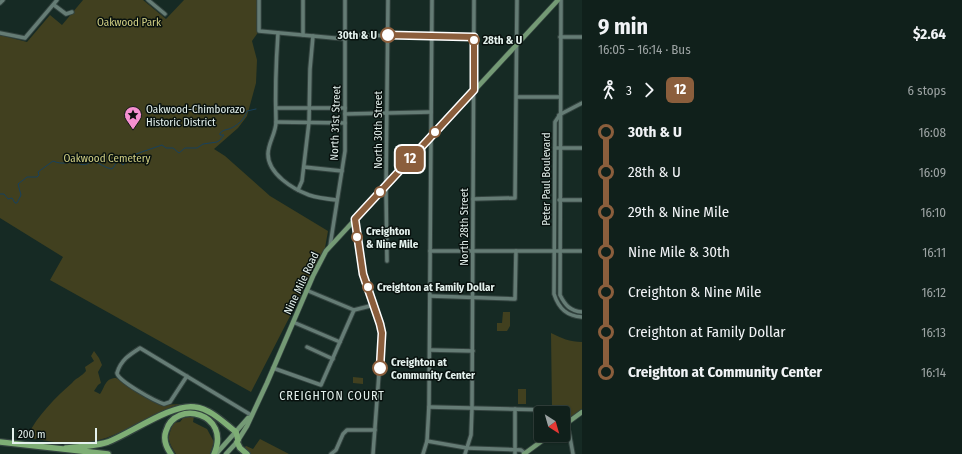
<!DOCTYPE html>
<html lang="en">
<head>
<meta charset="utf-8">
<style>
	:root { --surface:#10201b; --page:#1e2d28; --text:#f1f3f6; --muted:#9ca3a3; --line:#303e3a }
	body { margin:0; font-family:"Fira Sans Condensed",sans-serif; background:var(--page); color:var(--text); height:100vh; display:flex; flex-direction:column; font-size:15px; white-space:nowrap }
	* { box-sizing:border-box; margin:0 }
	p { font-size:13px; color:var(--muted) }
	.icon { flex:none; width:22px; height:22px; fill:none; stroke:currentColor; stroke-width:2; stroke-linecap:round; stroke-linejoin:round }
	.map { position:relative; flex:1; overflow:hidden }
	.details { display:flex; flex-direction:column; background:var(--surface); width:380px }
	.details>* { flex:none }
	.badge { padding:0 8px; border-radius:6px; font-size:14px; line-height:26px }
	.needle { width:26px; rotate:143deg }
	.controls { position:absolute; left:534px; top:406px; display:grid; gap:8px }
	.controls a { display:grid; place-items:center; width:36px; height:36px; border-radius:4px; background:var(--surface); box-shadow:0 1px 3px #0004,0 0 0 1px var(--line); font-size:20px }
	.scale { position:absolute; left:12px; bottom:10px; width:85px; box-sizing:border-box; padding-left:4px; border:2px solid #e4f1ed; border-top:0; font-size:11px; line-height:14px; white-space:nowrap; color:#e4f1ed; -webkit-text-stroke:3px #08110e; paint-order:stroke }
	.map>.badge { position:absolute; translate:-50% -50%; box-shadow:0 0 0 2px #fff }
	.legs { display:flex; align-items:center; gap:6px; height:44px; padding:0 16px; font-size:13px }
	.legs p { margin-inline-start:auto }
	.summary { display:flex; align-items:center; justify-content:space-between; height:68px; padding:0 16px }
	h1 { font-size:22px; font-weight:700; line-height:30px }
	ul { padding:0 16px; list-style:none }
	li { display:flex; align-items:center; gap:14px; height:40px; font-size:15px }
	li i { display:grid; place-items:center; width:6px; height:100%; margin:0 5px; background:currentColor }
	li i::after { content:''; width:10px; height:10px; margin:-5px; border:3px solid; border-radius:50%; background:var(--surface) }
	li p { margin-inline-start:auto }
	li:first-child i { background:linear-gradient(#0000 50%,currentColor 0) }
	li:last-child i { background:linear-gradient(currentColor 50%,#0000 0) }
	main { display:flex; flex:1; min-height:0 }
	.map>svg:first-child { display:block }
	.green { fill:#41401f }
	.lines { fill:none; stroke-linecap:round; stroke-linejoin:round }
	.stream { stroke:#18415d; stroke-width:1 }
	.minor-casing { stroke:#33433f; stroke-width:5.5 }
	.major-casing { stroke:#33433f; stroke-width:6 }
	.highway-casing { stroke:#33433f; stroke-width:8 }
	.minor { stroke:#657c75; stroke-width:3.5 }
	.major { stroke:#749a75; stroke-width:4.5 }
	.highway { stroke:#7eae75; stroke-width:5.5 }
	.line-1-casing { stroke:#fff; stroke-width:9 }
	.line-1 { stroke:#8b5e3c; stroke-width:6 }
	.stop-1-dot { fill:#fff; stroke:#8b5e3c; stroke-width:2 }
	.labels { text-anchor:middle; stroke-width:3; stroke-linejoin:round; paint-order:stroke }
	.park-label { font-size:11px; fill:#d1cf84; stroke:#08110e }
	.stop-label { font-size:11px; font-weight:bold; fill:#e4f1ed; stroke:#08110e; text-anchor:start }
	.poi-label { font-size:11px; fill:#e4f1ed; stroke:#08110e; text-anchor:start }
	.street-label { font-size:11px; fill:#e4f1ed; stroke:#08110e }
	.neighbourhood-label { font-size:12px; letter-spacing:1px; fill:#e4f1ed; stroke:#08110e }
</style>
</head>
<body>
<main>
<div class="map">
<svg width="582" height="454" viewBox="0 0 582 454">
	<rect width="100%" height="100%" fill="#162a24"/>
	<g class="green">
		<path d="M83 0H143L166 19 184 0H257L259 31 252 41 257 60 256 83 247 116 238 128 214 149 225 156 270 196 328 231 325 248 251 392 50 280 63 257 0 218V35L27 42 50 15 62 25Z"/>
		<path d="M503 312H510V326L507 331H497V323H502Z"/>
		<path d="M551 333C561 338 570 342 582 342V409L569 419H566L563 413H561L557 408H552Z"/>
		<path d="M94 351 99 358 102 365 98 372 101 383 98 385 94 391 100 394C105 387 105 378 116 378L160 405 182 404C168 406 156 416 143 422 124 431 95 445 73 444 58 443 44 440 30 438L28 435C37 416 56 397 72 383 76 378 81 377 86 371L85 367 94 361 91 356Z"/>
		<path d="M353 377 363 378V384L353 383Z"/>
		<rect x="518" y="389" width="8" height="15"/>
		<path d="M194 416 193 422 207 429 214 442 210 454H176C173 449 168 442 169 436 170 431 172 428 172 423L180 422 183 418Z"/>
		<path d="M260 439 289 454H250L243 449 246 446 253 449Z"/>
	</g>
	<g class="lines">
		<path class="stream" d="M0 194H4L8 199 12 198 15 203H17L21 195 18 184 27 177H37L39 175 38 172 53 161C62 165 68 162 76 162 83 166 86 165 93 161 100 163 105 168 112 169L117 162 119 161 123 165 129 159H135L136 154 162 145 166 148H173L179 153 185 148H197L203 144 217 142 220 140 224 135H220V133C223 130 225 130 229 129 237 126 244 120 247 111L256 109"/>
		<defs>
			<g id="minor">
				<path d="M148 0 165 14"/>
				<path d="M259 0V31L345 39"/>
				<path d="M561 0 560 295C565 305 570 311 582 312"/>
				<path d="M0 3 3 0"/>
				<path d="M54 5 66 14 72 12"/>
				<path d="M0 33 25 38 57 0"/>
				<path d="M278 33C276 62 275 92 276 122 276 133 268 143 268 154 268 174 293 189 309 195 318 198 327 199 336 200"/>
				<path d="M303 35V0"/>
				<path d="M345 35 474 37"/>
				<path d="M560 37H582"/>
				<path d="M517 97H560"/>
				<path d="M276 108H345"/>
				<path d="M345 114 431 112"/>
				<path d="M559 115 582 103"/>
				<path d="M559 116 555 122 554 294C559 309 567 316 582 317"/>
				<path d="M276 122 345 123"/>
				<path d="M555 148H582"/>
				<path d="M304 167 342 171"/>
				<path d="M298 190 302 181 309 122 310 69 313 36"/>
				<path d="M473 199 515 198 517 0"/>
				<path d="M559 200H582"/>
				<path d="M355 219 363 274 380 324 382 333 373 454"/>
				<path d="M330 246 345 151V0"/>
				<path d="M430 251H582"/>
				<path d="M387 261 386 191 388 0"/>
				<path d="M306 290 354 310 374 305"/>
				<path d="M430 296 515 299 516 251"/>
				<path d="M293 322 340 342"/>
				<path d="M307 347 333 359"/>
				<path d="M430 350 473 351"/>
				<path d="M273 368 321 385 354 310"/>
				<path d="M187 376 170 402 164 404C155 401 118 381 117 373 121 360 129 355 140 348L251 415"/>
				<path d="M429 407 551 410 558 413"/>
				<path d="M563 420 569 432 573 454"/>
				<path d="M427 441 467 448 521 450 526 454"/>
				<path d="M331 454 336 450 343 434 347 430H375"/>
				<path d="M423 454 427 441 429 405 432 0"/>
				<path d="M465 454 471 435 472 408 474 0"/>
				<path d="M515 454V409"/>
			</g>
			<g id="major">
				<path d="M563 426 582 412"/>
				<path d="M216 454 248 418"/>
				<path d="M226 454 237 442 247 426 267 383 313 276 326 251 558 0"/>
				<path d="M524 454 550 435"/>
			</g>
			<g id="highway">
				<path d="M0 442 108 454"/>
				<path d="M237 442 240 448 247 454"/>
				<path d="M66 448C80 447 95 446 108 442 131 433 173 403 195 407 211 409 224 423 236 432L238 440"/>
				<path d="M171 454C166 447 163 439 166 431 175 399 232 413 214 454"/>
			</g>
		</defs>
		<use href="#minor" class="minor-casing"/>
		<use href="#major" class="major-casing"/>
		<use href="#highway" class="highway-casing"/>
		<use href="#minor" class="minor"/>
		<use href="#major" class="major"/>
		<use href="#highway" class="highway"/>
	</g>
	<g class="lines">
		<defs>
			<path id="line-1" d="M380 368 382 333 380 324 363 274 355 219 474 90V37L388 35"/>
		</defs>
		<use href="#line-1" class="line-1-casing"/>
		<use href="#line-1" class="line-1"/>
	</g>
	<defs>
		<symbol id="sight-pin" viewBox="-11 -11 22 30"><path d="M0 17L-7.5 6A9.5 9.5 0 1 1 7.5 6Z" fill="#f690d0" stroke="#08110e"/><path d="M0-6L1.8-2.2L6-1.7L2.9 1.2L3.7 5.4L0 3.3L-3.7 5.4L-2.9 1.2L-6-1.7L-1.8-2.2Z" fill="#111"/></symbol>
	</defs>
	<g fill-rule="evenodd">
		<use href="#sight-pin" x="123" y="105" width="20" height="27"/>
	</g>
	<g class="stop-1-dot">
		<circle cx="388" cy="35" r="7"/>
		<circle cx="474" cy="40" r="5"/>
		<circle cx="435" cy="132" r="5"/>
		<circle cx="380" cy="192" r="5"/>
		<circle cx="357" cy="237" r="5"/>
		<circle cx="368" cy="287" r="5"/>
		<circle cx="380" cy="368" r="7"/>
	</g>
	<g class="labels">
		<g class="park-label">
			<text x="129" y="26">Oakwood Park</text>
			<text x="107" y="162">Oakwood Cemetery</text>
		</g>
		<g class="stop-label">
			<text x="377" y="39" text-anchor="end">30th &amp; U</text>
			<text x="483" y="44">28th &amp; U</text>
			<text x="366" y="235">Creighton<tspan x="366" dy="13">&amp; Nine Mile</tspan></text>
			<text x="377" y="291">Creighton at Family Dollar</text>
			<text x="391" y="366">Creighton at<tspan x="391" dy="13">Community Center</tspan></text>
		</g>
		<g class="poi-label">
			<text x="146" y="113">Oakwood-Chimborazo<tspan x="146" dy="13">Historic District</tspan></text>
		</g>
		<g class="street-label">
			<text transform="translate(335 123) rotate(-88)" y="4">North 31st Street</text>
			<text transform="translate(378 130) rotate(-90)" y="4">North 30th Street</text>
			<text transform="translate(546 179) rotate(-90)" y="4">Peter Paul Boulevard</text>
			<text transform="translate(464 227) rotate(-90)" y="4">North 28th Street</text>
			<text transform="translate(301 283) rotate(-65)" y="4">Nine Mile Road</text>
		</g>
		<g class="neighbourhood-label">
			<text x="332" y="400">CREIGHTON COURT</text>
		</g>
	</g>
</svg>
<div class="controls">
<a><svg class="needle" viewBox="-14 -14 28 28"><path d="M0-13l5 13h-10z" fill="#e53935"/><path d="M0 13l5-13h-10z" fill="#9ca3a3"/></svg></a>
</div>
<div class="scale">200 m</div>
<b class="badge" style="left:410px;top:159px;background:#8b5e3c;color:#fff">12</b>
</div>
<section class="details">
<div class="summary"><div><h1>9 min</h1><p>16:05 – 16:14 · Bus</p></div><b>$2.64</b></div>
<div class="legs"><svg class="icon" aria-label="walk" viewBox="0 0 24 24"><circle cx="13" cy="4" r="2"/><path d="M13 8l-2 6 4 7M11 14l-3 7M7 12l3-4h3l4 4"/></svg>3<svg class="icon" aria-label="forward" viewBox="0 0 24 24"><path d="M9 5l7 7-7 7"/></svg><b class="badge" style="background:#8b5e3c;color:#fff">12</b><p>6 stops</p></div>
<ul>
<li><i style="color:#8b5e3c"></i><b>30th &amp; U</b><p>16:08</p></li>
<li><i style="color:#8b5e3c"></i><span>28th &amp; U</span><p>16:09</p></li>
<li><i style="color:#8b5e3c"></i><span>29th &amp; Nine Mile</span><p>16:10</p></li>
<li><i style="color:#8b5e3c"></i><span>Nine Mile &amp; 30th</span><p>16:11</p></li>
<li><i style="color:#8b5e3c"></i><span>Creighton &amp; Nine Mile</span><p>16:12</p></li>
<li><i style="color:#8b5e3c"></i><span>Creighton at Family Dollar</span><p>16:13</p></li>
<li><i style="color:#8b5e3c"></i><b>Creighton at Community Center</b><p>16:14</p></li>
</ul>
</section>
</main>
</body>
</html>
